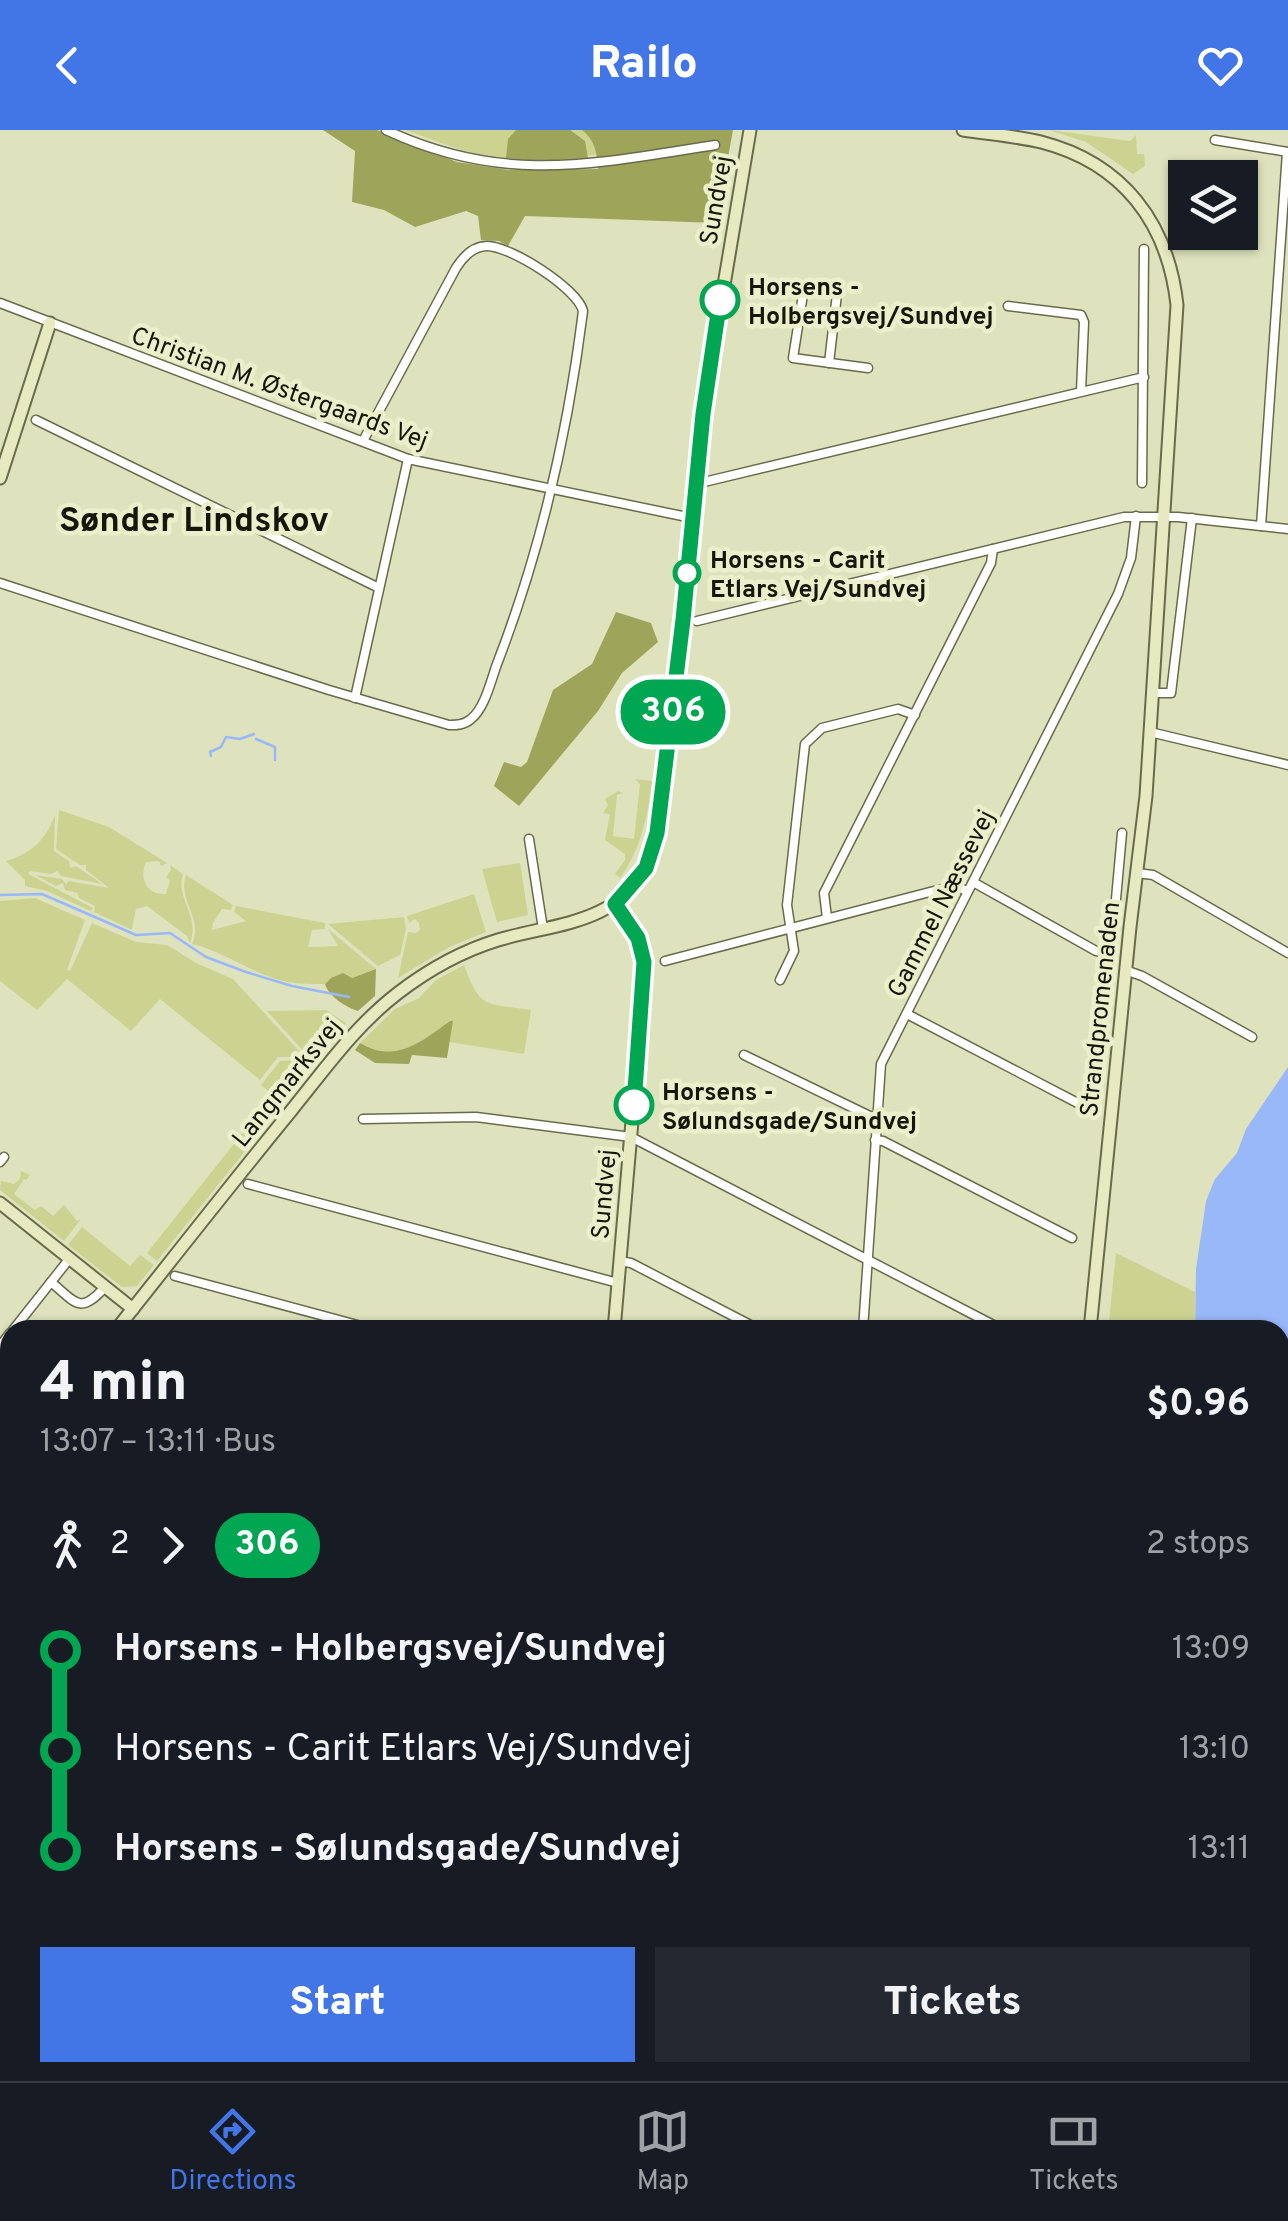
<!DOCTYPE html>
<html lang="en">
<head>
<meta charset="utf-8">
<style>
	:root { --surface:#171b24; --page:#242831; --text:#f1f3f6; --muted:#9ea1a6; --line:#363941; --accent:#4275e6 }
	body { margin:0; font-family:Overpass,sans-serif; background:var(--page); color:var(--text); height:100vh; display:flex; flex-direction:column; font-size:38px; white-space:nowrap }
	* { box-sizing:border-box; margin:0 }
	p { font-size:32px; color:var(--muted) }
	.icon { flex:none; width:55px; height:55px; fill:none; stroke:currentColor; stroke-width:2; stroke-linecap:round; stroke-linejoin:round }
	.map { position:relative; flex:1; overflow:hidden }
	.panel { position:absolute; left:0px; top:1190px; width:1290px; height:762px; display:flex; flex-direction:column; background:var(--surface); border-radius:30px 30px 0 0; box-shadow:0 2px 8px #0004 }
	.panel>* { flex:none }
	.badge { padding:0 20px; border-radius:32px; font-size:35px; line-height:65px }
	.buttons { position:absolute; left:1168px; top:30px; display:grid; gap:20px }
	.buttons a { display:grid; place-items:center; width:90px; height:90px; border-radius:0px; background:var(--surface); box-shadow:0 2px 8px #0004; font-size:50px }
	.map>.badge { position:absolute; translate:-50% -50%; box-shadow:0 0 0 5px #fff }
	.legs { display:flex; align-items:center; gap:15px; height:110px; padding:0 40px; font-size:32px }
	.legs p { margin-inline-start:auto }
	.head { display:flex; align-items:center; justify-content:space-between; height:170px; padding:0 40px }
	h1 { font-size:55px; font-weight:800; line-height:75px }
	.action { display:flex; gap:20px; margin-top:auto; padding:20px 40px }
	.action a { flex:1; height:115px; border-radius:0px; background:var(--accent); color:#fff; font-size:40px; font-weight:800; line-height:115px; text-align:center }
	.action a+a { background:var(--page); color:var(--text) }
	ul { padding:0 40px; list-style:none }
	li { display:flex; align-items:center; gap:35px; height:100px; font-size:38px }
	li i { display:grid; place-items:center; width:15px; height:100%; margin:0 12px; background:currentColor }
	li i::after { content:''; width:25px; height:25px; margin:-12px; border:8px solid; border-radius:50%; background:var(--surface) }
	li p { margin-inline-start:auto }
	li:first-child i { background:linear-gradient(#0000 50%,currentColor 0) }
	li:last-child i { background:linear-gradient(currentColor 50%,#0000 0) }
	header { display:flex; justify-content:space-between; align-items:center; height:130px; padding:0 40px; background:var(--accent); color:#fff; font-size:45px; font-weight:800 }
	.tabs { display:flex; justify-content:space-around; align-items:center; height:140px; border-top:2px solid var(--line); background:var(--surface); font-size:28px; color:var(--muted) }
	.tabs a { display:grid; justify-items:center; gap:5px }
	.tabs .selected { color:var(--accent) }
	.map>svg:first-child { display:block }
	.green { fill:#ccd391 }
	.forest { fill:#9ea55b }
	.water { fill:#99b8f8 }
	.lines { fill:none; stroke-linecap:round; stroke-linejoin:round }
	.stream { stroke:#99b8f8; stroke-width:2.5 }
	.street-casing { stroke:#686b4a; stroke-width:11 }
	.secondary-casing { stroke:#686b4a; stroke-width:15 }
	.street { stroke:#fff; stroke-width:8 }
	.secondary { stroke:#e7eac0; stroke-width:11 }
	.line-1-casing { stroke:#fff; stroke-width:22 }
	.line-1 { stroke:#00a651; stroke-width:15 }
	.stop-1-dot { fill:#fff; stroke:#00a651; stroke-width:5 }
	.labels { text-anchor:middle; stroke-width:9; stroke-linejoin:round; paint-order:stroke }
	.street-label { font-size:25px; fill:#16170a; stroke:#ebf0ca }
	.stop-label { font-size:25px; font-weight:bold; fill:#16170a; stroke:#ebf0ca; text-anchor:start }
	.district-label { font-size:35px; font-weight:bold; fill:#16170a; stroke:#ebf0ca }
</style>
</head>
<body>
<header><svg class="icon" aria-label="back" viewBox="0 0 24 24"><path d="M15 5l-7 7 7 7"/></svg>Railo<svg class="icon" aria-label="heart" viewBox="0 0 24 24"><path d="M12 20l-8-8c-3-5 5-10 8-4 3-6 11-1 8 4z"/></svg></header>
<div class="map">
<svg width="1288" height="1951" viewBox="0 0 1288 1951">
	<rect width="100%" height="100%" fill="#dee3bd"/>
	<g class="green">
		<path d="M405 0H724C655 20 534 39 470 22 449 17 426 7 405 0Z"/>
		<path d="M1049 0 1130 11 1136 5 1137 24H1144L1145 36 1133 44 1086 12Z"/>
		<path d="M635 649 652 651C648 686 641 719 620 748L615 744 625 730V724L605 710 610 684 603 683 608 675 605 669 618 661 623 663 617 665 613 706 634 709 640 654Z"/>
		<path d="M59 680 109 697 167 733 161 736 159 731 146 732C139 748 146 765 166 764L170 750 166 747 171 740 170 735 183 744C175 769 201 787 190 813L187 806 147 776 136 779 132 799H130L94 782 95 776 79 768 77 763 65 760 63 753 56 756 35 745 62 749 66 754 69 751 109 758 86 740V735H80L56 719Z"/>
		<path d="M55 685 54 721 69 731 70 738 76 736 102 754 61 746 57 741 51 744 30 741 28 744 93 778 91 781 47 761 25 756V750L6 731C32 723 45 711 55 685Z"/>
		<path d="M520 733 528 785 497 792 482 739Z"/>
		<path d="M186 745 233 775 231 780 222 779 213 793 212 800 246 791 234 782 236 776 325 793V799L312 800 308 817 338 816 328 799 376 839 352 848H331L325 854C309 854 292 854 276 849 247 840 222 821 192 814 204 788 177 770 186 745Z"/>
		<path d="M474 764 486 802 449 817 398 848 408 802 416 803 420 800 419 793 415 789 409 793 407 786Z"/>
		<path d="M35 768 85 790 67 840 70 841 92 793 136 812 167 815 196 833 233 849 313 936 295 927H278L260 950 160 869 131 901 67 849 37 880 0 851V771Z"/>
		<path d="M404 787 406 799 400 825 378 836 328 794Z"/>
		<path d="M464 835C480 881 488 873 531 880L524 924 449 912 452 892 450 891C421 912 395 934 360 913L395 879 419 868 436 850Z"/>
		<path d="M326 880 346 893 315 934 267 881Z"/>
		<path d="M295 930 307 944 157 1131 147 1123 273 965 261 955 280 931Z"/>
		<path d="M21 1041 30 1045 26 1050 24 1049 14 1064 35 1080 41 1076 53 1086 64 1075 77 1091 81 1089 64 1111 0 1060 1 1051 14 1054 20 1049Z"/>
		<path d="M82 1097 130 1136 140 1125 154 1135 137 1156 122 1157 68 1115Z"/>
		<path d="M1116 1123 1195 1162V1200H1108Z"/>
		<path d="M537 1943V1942L911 1943 909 1951H535Z"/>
	</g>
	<g class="forest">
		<path d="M323 0H377L457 32 509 40 598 39C597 23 595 10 582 0H733L716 93 525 86 508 116 499 111 481 110 478 86 466 81 415 97 384 80 352 72 355 21Z"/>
		<path d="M516 0H570L585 11 588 28 540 31 506 28 508 9Z"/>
		<path d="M616 482 651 493 658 512 622 543 598 581 519 676 494 656 504 632 521 637 527 632 553 560 592 534Z"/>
		<path d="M376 839 375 866 358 881C346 877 329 867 325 854L331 848 343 843 352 848Z"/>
		<path d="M450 891H453L447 928 412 925 409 934 375 933 355 920 360 913C395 934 421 912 450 891Z"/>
	</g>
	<path class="water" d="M1288 937V1731L1280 1720V1200H1195L1196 1139 1206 1071 1215 1049 1237 1023 1246 999Z"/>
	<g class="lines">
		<g class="stream">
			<path d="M256 609 275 617V630"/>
			<path d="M211 626 210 622 221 617 226 607 240 609 254 604"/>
			<path d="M0 765 42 764 136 805 170 803 206 827 246 842 292 856 349 867"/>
		</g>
		<defs>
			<g id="street">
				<path d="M386 0C504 55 593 34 715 15"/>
				<path d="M1215 10 1288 22"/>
				<path d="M797 157 831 160 837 164 829 233"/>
				<path d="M804 158 793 228 868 238"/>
				<path d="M0 173 408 329 692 388"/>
				<path d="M1008 176 1081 185 1084 192 1081 261"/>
				<path d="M36 290 379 458"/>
				<path d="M695 351 704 352 1144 247"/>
				<path d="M1142 353 1144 119"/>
				<path d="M1261 396 1287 22"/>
				<path d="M0 453 329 560 449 595C457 595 464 595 471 589 485 578 491 550 497 534 541 420 568 302 583 181 578 159 511 116 487 116 473 116 463 127 456 138L363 311"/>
				<path d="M697 491 1124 387H1178L1288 399"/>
				<path d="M1153 563H1171L1192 388"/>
				<path d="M355 568 408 329"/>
				<path d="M1150 602 1288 635"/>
				<path d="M529 709 543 799"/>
				<path d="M1137 743 1153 745 1288 823"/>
				<path d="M973 752 1096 821 1103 822 1112 813 1122 703"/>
				<path d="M827 788 824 763 991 433 993 419"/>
				<path d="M665 831 953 756 968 761"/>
				<path d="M1125 840 1142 846 1252 907"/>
				<path d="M780 850 794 821 787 775 805 614 822 598 898 579 915 585"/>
				<path d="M907 884 1091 980"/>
				<path d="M744 925 876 989"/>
				<path d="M363 989 476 987 631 1007 1003 1200"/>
				<path d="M875 1010 883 1011 1072 1108"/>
				<path d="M0 1032 4 1027"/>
				<path d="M248 1054 618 1153"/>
				<path d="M619 1131 631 1133 760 1200"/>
				<path d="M175 1146 376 1200"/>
				<path d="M51 1152C76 1173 80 1185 105 1157"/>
				<path d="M13 1200 70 1128"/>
				<path d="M863 1200 881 934 1118 464 1131 428 1136 386"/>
				<path d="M0 1216 10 1203"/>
				<path d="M0 1407 10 1410"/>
				<path d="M0 1506 10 1509"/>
				<path d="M0 1658 10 1665"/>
				<path d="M1280 1784 1288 1788"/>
				<path d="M1 1788 10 1777"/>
				<path d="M0 1799 10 1804"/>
				<path d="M1280 1867 1288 1872"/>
				<path d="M0 1923 10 1931"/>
				<path d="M26 1942 37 1951"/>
				<path d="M320 1942 340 1951"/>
				<path d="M133 1951 137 1942"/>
				<path d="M361 1951 363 1942"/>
				<path d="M955 1951 957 1942"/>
			</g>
			<g id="secondary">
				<path d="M963 0C989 4 1016 6 1041 12 1123 33 1168 93 1177 175L1146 666 1130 797 1090 1200"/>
				<path d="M0 348 50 193"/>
				<path d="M0 1073 133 1179"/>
				<path d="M116 1200C174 1127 232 1053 291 981 325 939 355 896 398 863 428 840 462 821 498 810 555 793 617 795 647 735 658 713 660 685 664 661L706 262 750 0"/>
				<path d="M614 1200 645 840 638 808 615 774"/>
				<path d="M0 1345 10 1333"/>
				<path d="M524 1951 525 1942"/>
				<path d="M1015 1951 1016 1942"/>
			</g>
		</defs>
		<use href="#street" class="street-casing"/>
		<use href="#secondary" class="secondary-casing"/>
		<use href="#street" class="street"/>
		<use href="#secondary" class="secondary"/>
	</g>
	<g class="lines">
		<defs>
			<path id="line-1" d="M634 975 644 832 638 808 615 774 646 738 657 703 683 490 703 284 720 170"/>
		</defs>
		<use href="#line-1" class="line-1-casing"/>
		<use href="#line-1" class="line-1"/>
	</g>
	<g class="stop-1-dot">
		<circle cx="720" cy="170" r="18"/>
		<circle cx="687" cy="443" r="12"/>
		<circle cx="634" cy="975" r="18"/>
	</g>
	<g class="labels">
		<g class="street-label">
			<text transform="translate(715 70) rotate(-80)" y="9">Sundvej</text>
			<text transform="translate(280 257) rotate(20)" y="9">Christian M. Østergaards Vej</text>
			<text transform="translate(940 773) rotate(-63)" y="9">Gammel Næssevej</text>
			<text transform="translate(1099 879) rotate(-84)" y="9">Strandpromenaden</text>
			<text transform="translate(286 952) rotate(-51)" y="9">Langmarksvej</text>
			<text transform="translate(603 1064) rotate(-85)" y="9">Sundvej</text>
		</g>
		<g class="stop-label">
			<text x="748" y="165">Horsens -<tspan x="748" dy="29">Holbergsvej/Sundvej</tspan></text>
			<text x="710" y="438">Horsens - Carit<tspan x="710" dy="29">Etlars Vej/Sundvej</tspan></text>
			<text x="662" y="970">Horsens -<tspan x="662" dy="29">Sølundsgade/Sundvej</tspan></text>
		</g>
		<g class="district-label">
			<text x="194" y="401">Sønder Lindskov</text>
		</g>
	</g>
</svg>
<div class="buttons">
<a><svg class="icon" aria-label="layers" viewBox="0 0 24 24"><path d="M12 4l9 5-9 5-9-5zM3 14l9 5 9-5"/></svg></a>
</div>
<b class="badge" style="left:673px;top:582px;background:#00a651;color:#fff">306</b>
<section class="panel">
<div class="head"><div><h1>4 min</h1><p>13:07 – 13:11 · Bus</p></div><b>$0.96</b></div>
<div class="legs"><svg class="icon" aria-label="walk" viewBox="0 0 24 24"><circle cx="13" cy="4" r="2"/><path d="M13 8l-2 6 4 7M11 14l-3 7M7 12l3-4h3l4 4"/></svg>2<svg class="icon" aria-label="forward" viewBox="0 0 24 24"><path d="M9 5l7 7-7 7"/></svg><b class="badge" style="background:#00a651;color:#fff">306</b><p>2 stops</p></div>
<ul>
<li><i style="color:#00a651"></i><b>Horsens - Holbergsvej/Sundvej</b><p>13:09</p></li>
<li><i style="color:#00a651"></i><span>Horsens - Carit Etlars Vej/Sundvej</span><p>13:10</p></li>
<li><i style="color:#00a651"></i><b>Horsens - Sølundsgade/Sundvej</b><p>13:11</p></li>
</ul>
<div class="action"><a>Start</a><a>Tickets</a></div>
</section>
</div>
<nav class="tabs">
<a class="selected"><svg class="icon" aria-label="directions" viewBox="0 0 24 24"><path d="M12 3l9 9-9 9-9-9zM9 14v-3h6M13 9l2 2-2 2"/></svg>Directions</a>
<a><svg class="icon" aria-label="map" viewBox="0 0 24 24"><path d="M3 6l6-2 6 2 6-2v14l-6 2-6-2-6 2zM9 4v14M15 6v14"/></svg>Map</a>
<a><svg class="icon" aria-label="tickets" viewBox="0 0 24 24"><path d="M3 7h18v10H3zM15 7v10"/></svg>Tickets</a>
</nav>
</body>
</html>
